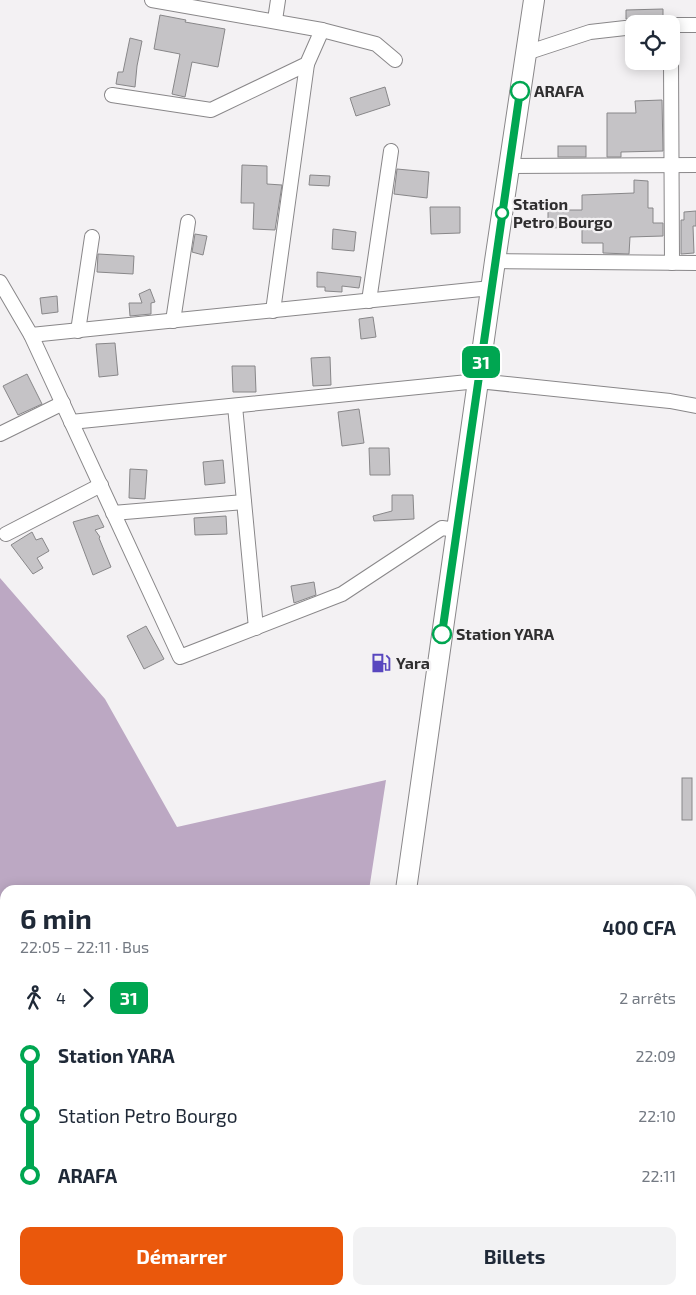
<!DOCTYPE html>
<html lang="fr">
<head>
<meta charset="utf-8">
<style>
	:root { --surface:#fff; --page:#f2f2f3; --text:#1f2937; --muted:#747a83; --accent:#ea580c }
	body { margin:0; font-family:"Exo 2",sans-serif; background:var(--page); color:var(--text); height:100vh; display:flex; flex-direction:column; font-size:19px; white-space:nowrap }
	* { box-sizing:border-box; margin:0 }
	p { font-size:16px; color:var(--muted) }
	.icon { flex:none; width:28px; height:28px; fill:none; stroke:currentColor; stroke-width:2; stroke-linecap:round; stroke-linejoin:round }
	.map { position:relative; flex:1; overflow:hidden }
	.drawer { position:absolute; left:0px; top:885px; width:696px; height:410px; display:flex; flex-direction:column; background:var(--surface); border-radius:15px 15px 0 0; box-shadow:0 2px 12px #0003 }
	.drawer>* { flex:none }
	.badge { padding:0 10px; border-radius:8px; font-size:18px; line-height:32px }
	.tools { position:absolute; left:625px; top:15px; display:grid; gap:10px }
	.tools a { display:grid; place-items:center; width:55px; height:55px; border-radius:10px; background:var(--surface); box-shadow:0 2px 12px #0003; font-size:25px }
	.map>.badge { position:absolute; translate:-50% -50%; box-shadow:0 0 0 2px #fff }
	.legs { display:flex; align-items:center; gap:8px; height:55px; padding:0 20px; font-size:16px }
	.legs p { margin-inline-start:auto }
	.summary { display:flex; align-items:center; justify-content:space-between; height:85px; padding:0 20px }
	h1 { font-size:28px; font-weight:700; line-height:38px }
	.primary-button { display:flex; gap:10px; margin-top:auto; padding:10px 20px }
	.primary-button a { flex:1; height:58px; border-radius:10px; background:var(--accent); color:#fff; font-size:20px; font-weight:700; line-height:58px; text-align:center }
	.primary-button a+a { background:var(--page); color:var(--text) }
	ul { padding:0 20px; list-style:none }
	li { display:flex; align-items:center; gap:18px; height:60px; font-size:19px }
	li i { display:grid; place-items:center; width:8px; height:100%; margin:0 6px; background:currentColor }
	li i::after { content:''; width:12px; height:12px; margin:-6px; border:4px solid; border-radius:50%; background:var(--surface) }
	li p { margin-inline-start:auto }
	li:first-child i { background:linear-gradient(#0000 50%,currentColor 0) }
	li:last-child i { background:linear-gradient(currentColor 50%,#0000 0) }
	.map>svg:first-child { display:block }
	.commercial { fill:#ede3f7 }
	.forest { fill:#bca8c3 }
	.building { fill:#c5c3c6; stroke:#888789 }
	.lines { fill:none; stroke-linecap:round; stroke-linejoin:round }
	.minor-casing { stroke:#898789; stroke-width:16 }
	.highway-casing { stroke:#898789; stroke-width:22 }
	.minor { stroke:#fff; stroke-width:14 }
	.highway { stroke:#fff; stroke-width:20 }
	.line-1-casing { stroke:#fff; stroke-width:11 }
	.line-1 { stroke:#00a651; stroke-width:8 }
	.stop-1-dot { fill:#fff; stroke:#00a651; stroke-width:2.5 }
	.labels { text-anchor:middle; stroke-width:4.5; stroke-linejoin:round; paint-order:stroke }
	.stop-label { font-size:16px; font-weight:bold; fill:#2f2e2f; stroke:#f3f1f3; text-anchor:start }
	.poi-label { font-size:16px; font-weight:bold; fill:#2f2e2f; stroke:#f3f1f3; text-anchor:start }
</style>
</head>
<body>
<div class="map">
<svg width="696" height="1295" viewBox="0 0 696 1295">
	<rect width="100%" height="100%" fill="#f3f1f3"/>
	<rect class="commercial" x="390" y="1290" width="211" height="5"/>
	<path class="forest" d="M0 578 105 699 177 827 386 780 369 890H5V1238L0 1240Z"/>
	<g class="building">
		<path d="M663 9V21H640L634 18 626 19V10Z"/>
		<path d="M160 15 186 20 185 22 225 29 218 67 192 62 185 97 172 94 180 54 154 49Z"/>
		<path d="M130 38 142 41 137 66 135 87 116 84 118 72H123Z"/>
		<path d="M385 87 390 105 356 116 350 98Z"/>
		<path d="M662 100 663 151 621 152V157H607V113H636L635 101Z"/>
		<rect x="558" y="146" width="28" height="11"/>
		<path d="M242 165 267 166V184L282 185 275 230 253 229 254 203H241Z"/>
		<path d="M397 169 429 172 427 198 394 194Z"/>
		<path d="M310 175 330 176 329 186 309 185Z"/>
		<path d="M634 180 648 181V208H653V223H663V236L630 237 629 254 603 253V243H582V227L548 228V210H582V195L634 193Z"/>
		<path d="M430 207H460V233L431 234Z"/>
		<path d="M696 211V226H693L694 253 681 254V220H684V212Z"/>
		<path d="M333 229 356 232 354 251 332 249Z"/>
		<path d="M195 234 207 236 203 255 192 252Z"/>
		<path d="M98 254 134 256 133 274 97 272Z"/>
		<path d="M317 272 361 277 359 288 342 286V292L325 291V287H317Z"/>
		<path d="M150 289 155 302 151 303V314L130 316 129 303H142L139 294Z"/>
		<path d="M57 296 58 312 42 314 40 298Z"/>
		<path d="M373 317 376 337 361 339 359 319Z"/>
		<path d="M115 343 118 375 99 377 96 344Z"/>
		<path d="M330 357 331 385 313 386 311 358Z"/>
		<path d="M232 366H255L256 392H233Z"/>
		<path d="M27 374 42 404 18 415 3 386Z"/>
		<path d="M359 409 364 443 342 446 338 412Z"/>
		<path d="M369 448H389L390 475H370Z"/>
		<path d="M223 460 225 483 205 485 203 462Z"/>
		<path d="M130 469 147 470 145 499 129 498Z"/>
		<path d="M392 495H413L414 519 374 521 373 516 392 511Z"/>
		<path d="M98 515 104 527 95 530 100 537 99 538 111 567 93 575 73 522Z"/>
		<path d="M226 516 227 534 195 535 194 518Z"/>
		<path d="M32 532 36 540 42 538 49 551 37 558 43 568 33 574 11 545Z"/>
		<path d="M314 582 316 595 294 603 291 586Z"/>
		<path d="M146 626 164 659 144 669 127 636Z"/>
		<rect x="682" y="778" width="10" height="42"/>
	</g>
	<g class="lines">
		<defs>
			<g id="minor">
				<path d="M152 0 322 30 376 44 395 60"/>
				<path d="M275 20 278 0"/>
				<path d="M671 25H696"/>
				<path d="M526 53 590 32 634 27"/>
				<path d="M671 61 672 263"/>
				<path d="M112 95 211 110 307 64 322 30"/>
				<path d="M509 166 696 165"/>
				<path d="M495 261 696 263"/>
				<path d="M0 282 31 335 180 657 342 594 442 528 457 530"/>
				<path d="M369 301 391 151"/>
				<path d="M273 311 307 64"/>
				<path d="M173 321 188 222"/>
				<path d="M78 331 92 237"/>
				<path d="M31 335 491 288"/>
				<path d="M235 406 256 628"/>
				<path d="M71 422 478 381 670 401 696 406"/>
				<path d="M0 434 63 403"/>
				<path d="M113 513 244 502"/>
				<path d="M6 534 101 485"/>
			</g>
			<g id="highway">
				<path d="M406 890 495 261 534 0"/>
				<path d="M349 1295 350 1290"/>
			</g>
		</defs>
		<use href="#minor" class="minor-casing"/>
		<use href="#highway" class="highway-casing"/>
		<use href="#minor" class="minor"/>
		<use href="#highway" class="highway"/>
	</g>
	<g class="lines">
		<defs>
			<path id="line-1" d="M442 634 520 91"/>
		</defs>
		<use href="#line-1" class="line-1-casing"/>
		<use href="#line-1" class="line-1"/>
	</g>
	<defs>
		<symbol id="fuel-bare" viewBox="-9 -9 18 18"><path d="M-5.5-6h7V0h2V4h1.3V-2.5L3-4.5l.8-.8L6-3V5H2.5V1h-1V6h-7ZM-4.2-4.7v3.2H.2V-4.7Z" fill="#5847bf" stroke="#f3f1f3" stroke-width="2.5" paint-order="stroke"/></symbol>
	</defs>
	<g fill-rule="evenodd">
		<use href="#fuel-bare" x="367" y="649" width="28" height="28"/>
	</g>
	<g class="stop-1-dot">
		<circle cx="520" cy="91" r="9"/>
		<circle cx="502" cy="213" r="6"/>
		<circle cx="442" cy="634" r="9"/>
	</g>
	<g class="labels">
		<g class="stop-label">
			<text x="534" y="97">ARAFA</text>
			<text x="513" y="210">Station<tspan x="513" dy="18">Petro Bourgo</tspan></text>
			<text x="456" y="640">Station YARA</text>
		</g>
		<g class="poi-label">
			<text x="396" y="669">Yara</text>
		</g>
	</g>
</svg>
<div class="tools">
<a><svg class="icon" aria-label="locate" viewBox="0 0 24 24"><circle cx="12" cy="12" r="6"/><path d="M12 2v4M12 18v4M2 12h4M18 12h4"/></svg></a>
</div>
<b class="badge" style="left:481px;top:362px;background:#00a651;color:#fff">31</b>
<section class="drawer">
<div class="summary"><div><h1>6 min</h1><p>22:05 – 22:11 · Bus</p></div><b>400 CFA</b></div>
<div class="legs"><svg class="icon" aria-label="walk" viewBox="0 0 24 24"><circle cx="13" cy="4" r="2"/><path d="M13 8l-2 6 4 7M11 14l-3 7M7 12l3-4h3l4 4"/></svg>4<svg class="icon" aria-label="forward" viewBox="0 0 24 24"><path d="M9 5l7 7-7 7"/></svg><b class="badge" style="background:#00a651;color:#fff">31</b><p>2 arrêts</p></div>
<ul>
<li><i style="color:#00a651"></i><b>Station YARA</b><p>22:09</p></li>
<li><i style="color:#00a651"></i><span>Station Petro Bourgo</span><p>22:10</p></li>
<li><i style="color:#00a651"></i><b>ARAFA</b><p>22:11</p></li>
</ul>
<div class="primary-button"><a>Démarrer</a><a>Billets</a></div>
</section>
</div>
</body>
</html>
